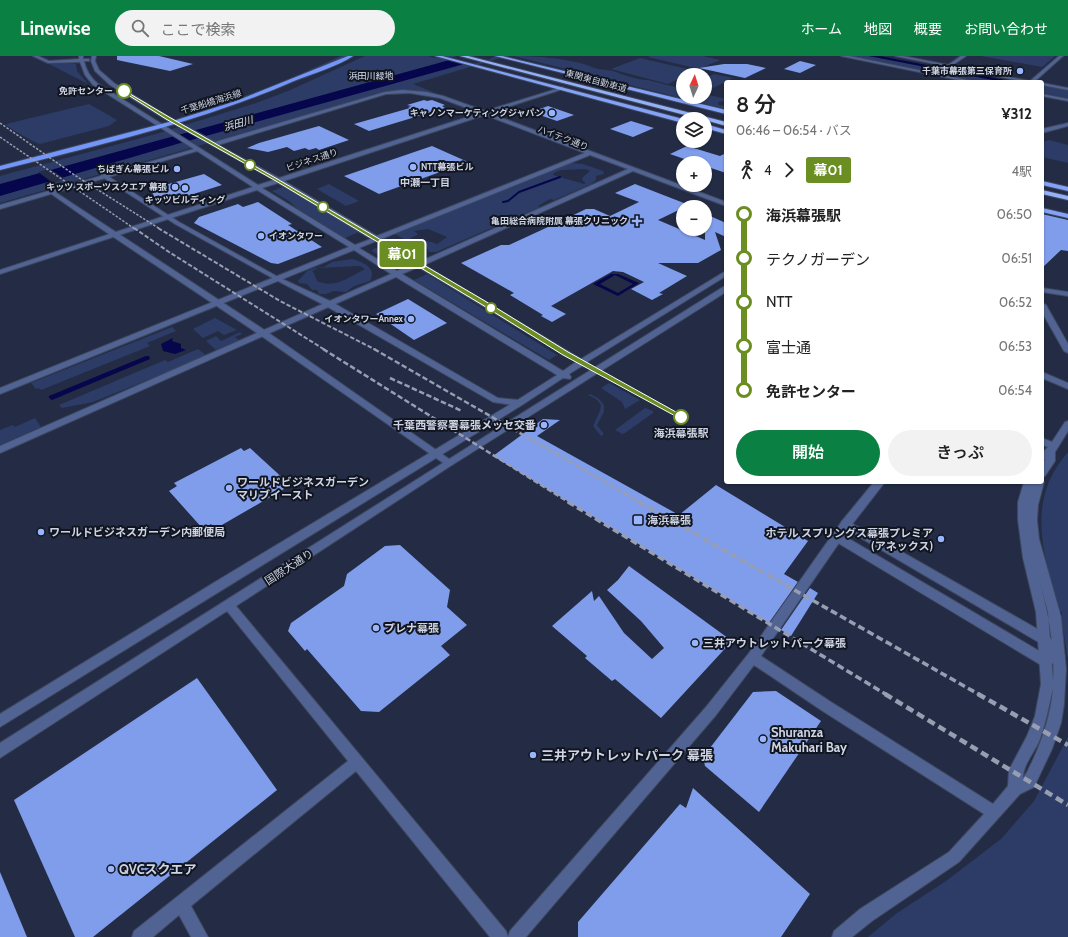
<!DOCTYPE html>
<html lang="ja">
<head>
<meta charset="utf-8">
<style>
	:root { --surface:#fff; --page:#f2f2f2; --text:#222; --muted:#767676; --accent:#0b8043 }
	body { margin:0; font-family:Cabin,"Noto Sans JP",sans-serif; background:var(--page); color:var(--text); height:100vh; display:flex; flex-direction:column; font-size:15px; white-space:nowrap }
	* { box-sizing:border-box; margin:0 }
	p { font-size:13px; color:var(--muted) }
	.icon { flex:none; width:22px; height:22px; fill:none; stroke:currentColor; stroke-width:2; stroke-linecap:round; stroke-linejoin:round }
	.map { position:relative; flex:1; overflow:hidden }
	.drawer { position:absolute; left:724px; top:24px; width:320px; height:404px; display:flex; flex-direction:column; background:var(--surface); border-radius:4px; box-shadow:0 1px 3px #0004 }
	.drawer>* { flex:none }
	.badge { padding:0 8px; border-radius:3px; font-size:14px; line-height:26px }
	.needle { width:26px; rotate:4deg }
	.tools { position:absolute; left:676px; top:12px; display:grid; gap:8px }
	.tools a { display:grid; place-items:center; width:36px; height:36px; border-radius:50%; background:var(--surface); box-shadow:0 1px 3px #0004; font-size:20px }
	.map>.badge { position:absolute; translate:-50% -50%; box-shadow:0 0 0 2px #fff }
	.legs { display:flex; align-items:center; gap:6px; height:44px; padding:0 12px; font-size:13px }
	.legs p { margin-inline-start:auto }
	.head { display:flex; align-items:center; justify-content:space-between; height:68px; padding:0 12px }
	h1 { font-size:22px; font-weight:600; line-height:30px }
	.cta { display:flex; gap:8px; margin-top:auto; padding:8px 12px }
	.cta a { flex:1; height:46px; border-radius:24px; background:var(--accent); color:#fff; font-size:16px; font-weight:600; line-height:46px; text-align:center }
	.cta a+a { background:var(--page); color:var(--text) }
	ul { padding:0 12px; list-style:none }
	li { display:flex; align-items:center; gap:14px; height:44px; font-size:15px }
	li i { display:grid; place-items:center; width:6px; height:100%; margin:0 5px; background:currentColor }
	li i::after { content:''; width:10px; height:10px; margin:-5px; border:3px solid; border-radius:50%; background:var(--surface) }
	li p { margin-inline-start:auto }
	li:first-child i { background:linear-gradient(#0000 50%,currentColor 0) }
	li:last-child i { background:linear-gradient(currentColor 50%,#0000 0) }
	header { display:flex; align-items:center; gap:24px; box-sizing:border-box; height:56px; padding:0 20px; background:var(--accent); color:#fff }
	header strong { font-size:19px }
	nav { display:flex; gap:22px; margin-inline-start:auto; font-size:14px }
	.search { width:280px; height:36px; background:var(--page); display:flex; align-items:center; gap:10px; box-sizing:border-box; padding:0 14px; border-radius:22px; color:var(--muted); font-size:15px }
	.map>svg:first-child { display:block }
	.green { fill:#2d3c66; fill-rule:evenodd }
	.water { fill:#05064b; fill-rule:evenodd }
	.pier { fill:#232c44 }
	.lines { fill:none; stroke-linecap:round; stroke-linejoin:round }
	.stream { stroke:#05064b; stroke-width:2 }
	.building { fill:#809deb }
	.minor-casing { stroke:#3e475e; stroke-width:2 }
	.tertiary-casing { stroke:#3e475e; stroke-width:2 }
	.primary-casing { stroke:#3e475e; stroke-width:2 }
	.trunk-casing { stroke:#3e475e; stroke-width:2 }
	.motorway-casing { stroke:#3e475e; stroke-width:2 }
	.minor { fill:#516393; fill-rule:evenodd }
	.tertiary { fill:#516393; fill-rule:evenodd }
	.primary { fill:#7396fa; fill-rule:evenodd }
	.trunk { fill:#84a3f8; fill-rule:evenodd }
	.motorway { fill:#94b0f7; fill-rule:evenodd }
	.rail-far4 { stroke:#979eb1; stroke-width:1.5; stroke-dasharray:2.5 1.5; stroke-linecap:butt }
	.rail-far3 { stroke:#979eb1; stroke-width:2; stroke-dasharray:4.5 2; stroke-linecap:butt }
	.rail-far2 { stroke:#979eb1; stroke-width:2.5; stroke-dasharray:5.5 2.5; stroke-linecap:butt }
	.rail-far1 { stroke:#979eb1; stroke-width:3.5; stroke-dasharray:7 3.5; stroke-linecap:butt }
	.rail { stroke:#979eb1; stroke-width:4.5; stroke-dasharray:8 4.5; stroke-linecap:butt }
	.line-1 { fill:#6b8e23; stroke:#fff }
	.poi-dot { fill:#99b5fd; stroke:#111520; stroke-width:1.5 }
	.stop-1-dot { fill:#fff; stroke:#6b8e23; stroke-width:2 }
	.labels { text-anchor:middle; stroke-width:4; stroke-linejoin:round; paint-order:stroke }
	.far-poi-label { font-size:9px; font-weight:bold; fill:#ced4e4; stroke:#111520; text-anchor:end }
	.far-park-label { font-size:9px; fill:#dae3f7; stroke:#111520 }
	.far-street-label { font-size:9px; fill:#ced4e4; stroke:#111520 }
	.far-stop-label { font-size:9px; font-weight:bold; fill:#ced4e4; stroke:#111520; text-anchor:end }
	.far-water-label { font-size:10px; font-style:italic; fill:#d9e1f6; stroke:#111520 }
	.far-neighbourhood-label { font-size:10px; font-weight:bold; fill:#ced4e4; stroke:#111520 }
	.poi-label { font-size:11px; font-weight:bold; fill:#ced4e4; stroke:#111520; text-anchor:start }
	.stop-label { font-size:11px; font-weight:bold; fill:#ced4e4; stroke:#111520 }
	.street-label { font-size:11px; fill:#ced4e4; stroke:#111520 }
	.near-poi-label { font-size:13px; font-weight:bold; fill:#ced4e4; stroke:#111520; text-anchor:start }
</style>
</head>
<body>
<header>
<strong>Linewise</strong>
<div class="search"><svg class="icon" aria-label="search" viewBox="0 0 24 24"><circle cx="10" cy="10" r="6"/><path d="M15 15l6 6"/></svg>ここで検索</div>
<nav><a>ホーム</a><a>地図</a><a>概要</a><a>お問い合わせ</a></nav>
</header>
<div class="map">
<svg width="1068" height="881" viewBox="0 0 1068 881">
	<rect width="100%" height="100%" fill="#232c44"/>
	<g class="green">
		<path d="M341 0H348L271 32 236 45 185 59 269 32Z"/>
		<path d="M365 0H428L435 2 443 0H507L413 28 435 37 407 34 382 37 0 147V120L156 78 253 48 288 35Z"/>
		<path d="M514 0C537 0 564 2 587 9 590 10 594 12 598 13 604 14 611 14 616 16 622 19 643 25 648 24L683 33V41H705V38L726 43V45L718 46 719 49 726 50V53Z"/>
		<path d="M650 0H703L720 4 699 13 648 1Z"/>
		<path d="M846 0H868L1002 26H978Z"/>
		<path d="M981 0H1055L1042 11Z"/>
		<path d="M640 2 696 15 688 19H683V21L668 28 611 13Z"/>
		<path d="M68 7 76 8 77 15 88 28 49 8Z"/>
		<path d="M714 18 733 22 705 36V22Z"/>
		<path d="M1042 29 1068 34V42L1042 37Z"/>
		<path d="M89 48 117 64 109 70 40 88C37 88 9 72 6 69L10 67Z"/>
		<path d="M1049 84 1068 89V107L1042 101V86Z"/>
		<path d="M571 107 583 108 603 115 604 118 596 120V124L591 128 554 144 550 143 538 150 540 151 436 196H429L428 193 414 189 395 178ZM586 113 590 115 582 122 583 125 586 127 584 128 553 119 554 117 561 114ZM428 173 447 181 437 188C423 181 418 190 407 184L417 179 418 178 414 175Z"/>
		<path d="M329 128 359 145 346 150 317 133Z"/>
		<path d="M283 131 359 176 345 182 299 154 289 145 272 135Z"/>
		<path d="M375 192C382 192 393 201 401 204V207C393 211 380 200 372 195V194Z"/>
		<path d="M352 203C361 205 378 212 370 225L354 230 346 236 334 235 326 238H319L317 234H312L307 228 299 227 298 225 307 215 315 212 324 211 332 206ZM360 210 365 213C349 221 336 233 317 225L314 217 312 215 318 212Z"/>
		<path d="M427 218 557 299 549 304 414 224Z"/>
		<path d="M215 262 237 274 224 279 218 275 203 282 193 273Z"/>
		<path d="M172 271 176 275 147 287 150 290 41 334 39 332 36 333 31 327Z"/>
		<path d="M240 276 242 278 235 281 239 284 216 294 206 285 216 280 221 285Z"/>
		<path d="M198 293 207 300 93 346 62 352 59 349 165 304 168 306Z"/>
		<path d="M609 327 640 344 625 353 622 346 601 332Z"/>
		<path d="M590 338 598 342 604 349V356L597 369 604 378 601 380 593 370 600 355 601 349 596 343 588 339Z"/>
		<path d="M645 352 653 355V357L625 377 622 378 615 374Z"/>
		<path d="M35 362 41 371 0 389V374L13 369 15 371Z"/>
		<path d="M1068 396V604L1062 566V556L1060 555C1043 498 1025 445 1068 396Z"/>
		<path d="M1068 681V881H868L897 857 946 825 1001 783 1034 745Z"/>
	</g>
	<g class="water">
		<path d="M464 0H493L177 88 0 140V128Z"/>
		<path d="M869 0H880L1015 26H1003Z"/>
		<path d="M611 218H618L639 227 618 240 593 228ZM615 219 633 228 618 237 600 228Z"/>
		<path d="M173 282 172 285 181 288V292L186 294 175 298 163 295 161 288Z"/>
		<path d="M146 300H149L150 303 52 344 49 342V340Z"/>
	</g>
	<g class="pier">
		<path d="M457 0H495L488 4 482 2 487 4 474 8 450 2Z"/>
		<path d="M50 113 65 123 53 127 38 116Z"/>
	</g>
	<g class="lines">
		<path class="stream" d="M503 146 508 145 519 136 560 121"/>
	</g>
	<g class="building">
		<path d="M117 0H159L193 8 170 15 117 4Z"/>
		<path d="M800 5 816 9 800 17 784 13Z"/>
		<path d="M724 8H747L766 12 745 22 699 12Z"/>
		<path d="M424 44 427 45 432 44 445 49 442 50 445 52 369 75 354 68 410 52 408 51 412 50 407 49Z"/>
		<path d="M548 50 574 59 557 65 531 56Z"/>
		<path d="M631 65 654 72 633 81 610 73Z"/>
		<path d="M319 70 349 84 319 94 316 92 309 94 305 92 294 95 287 91 268 96 247 92 259 87Z"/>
		<path d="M432 90 468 106 379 138 344 120Z"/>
		<path d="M687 90 720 100 726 97V117L705 110V107H696L670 98Z"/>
		<path d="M204 118 222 129 165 147 154 141 151 133Z"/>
		<path d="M635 128 689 149 658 164 705 184V151H707L710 160 726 167V181L715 176 721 194 698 207H658L687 220 659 237 663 238 652 244 631 233 644 226 623 216 613 215 551 250 566 258 552 266 541 260 543 259 510 239 514 237 461 207 501 189H509L548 171H557V167L586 153H594L610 160 639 146 615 137Z"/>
		<path d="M258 146 292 168 288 169 322 191 278 208 271 207 194 167 199 161 238 148 243 151Z"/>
		<path d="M1042 158 1068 164V195L1061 194 1042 212Z"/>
		<path d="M408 243 447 267 414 284 376 258Z"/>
		<path d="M543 363 560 364 537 380 679 459 716 429 808 485 784 518 798 526 769 567 493 400Z"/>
		<path d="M241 392 244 395 250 392 286 425 280 429 284 433 215 473 211 468 203 473 169 435 177 430 174 427Z"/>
		<path d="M400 489 450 534 447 551 467 569 441 590 450 599 379 656 361 655 307 593 305 595 288 575 291 567 344 530 347 518 385 490Z"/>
		<path d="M629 510 732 585 661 662 615 623 612 625 585 602 587 600 552 570 592 535 594 545 599 540 624 577 652 603 664 592 641 565 607 534 618 524Z"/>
		<path d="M810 532 818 537 791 580 781 574Z"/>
		<path d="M197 622 277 734 93 881H75L14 744Z"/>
		<path d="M776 635 821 665 759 756 705 710 703 701 753 636Z"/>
		<path d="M693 732 810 838 781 881H578V866L680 748 686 752Z"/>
		<path d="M0 816 27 881H0Z"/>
	</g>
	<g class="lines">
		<defs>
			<g id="minor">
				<path d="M961 0H966L950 11H948V9Z"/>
				<path d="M1059 0H1063L1034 26H1029Z"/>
				<path d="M103 117 179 166 280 222 332 246 498 342 519 344 523 347 519 350 493 346 326 250 276 224 175 168 101 120V118Z"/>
				<path d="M52 134 266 275 452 405 454 407 452 409H446L260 279 97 170 50 137 49 136Z"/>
				<path d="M846 464 1048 579 1065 600 1063 604 1045 610 1041 609 833 484 832 481 833 478H841L1046 599 1050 598 1040 587 842 471 841 468 842 465Z"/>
			</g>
			<g id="tertiary">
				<path d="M33 0H38L49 5 79 3V0H83V3H89V5H84C86 14 90 21 97 27L258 129 274 124 165 63 110 29 95 15 91 5 92 0H96L95 5 99 14 114 27 169 61 215 86 385 36 402 34 426 36 443 40 485 55 563 31V33L489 57 726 146V150L633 115 424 209 581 303 724 216 726 215V220L587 306 590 309 589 311 582 310 569 318 571 321 570 323 563 322 522 349 0 671V658L215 526 516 345 557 319 396 221 0 397V390L391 218 354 194 0 338V332L349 191 257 134 0 218V214L253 131 197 95 0 153V149L194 93 93 29 85 19 80 6 48 7ZM410 37 440 42 480 57 279 122 218 89 386 38ZM485 59 585 97 377 180 284 125ZM590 99 628 113 419 206 381 183ZM278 127 371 183 355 189 262 132ZM376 185 413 208 397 215 359 192ZM418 211 576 306 563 315 402 218Z"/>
				<path d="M841 0H849L977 26H968Z"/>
				<path d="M895 0H903L1035 26H1026Z"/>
				<path d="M1042 27 1068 32V34L1042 29Z"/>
				<path d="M1042 38 1068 43V45L1042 40Z"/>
				<path d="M1068 67V70L1042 77V73Z"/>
				<path d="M723 231H726V236L452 409 236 550 506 875 508 881 510 875 706 651 749 597 842 465 874 426H885L850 471 761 600 831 646 993 748 1008 730 1009 714 1027 680 1035 660 1041 628 1036 556 1023 502 1018 464V446L1024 426H1034L1028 449 1034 426H1042V423L1044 426 1038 449 1037 464 1039 483 1061 561 1066 613 1064 648 1061 667 1052 693 1034 731 1020 738 959 806 872 865 852 881H832L834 875 860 853 949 796 984 758 821 654 754 609 716 659 526 881H490L356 715 191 850 208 881H191L179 859 153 881H132L134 875 348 705 227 555 0 702V687L446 405ZM1033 500C1044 541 1056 582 1053 625L1048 556ZM1053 632C1051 658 1043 682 1032 706 1029 711 1027 718 1023 722 1023 708 1035 696 1040 683 1046 666 1049 649 1053 632Z"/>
				<path d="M1042 232 1068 236V240L1042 236Z"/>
				<path d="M1042 247 1046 249 1068 288V297L1064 295 1042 256Z"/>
				<path d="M1042 316 1068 327V333L1042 322Z"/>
				<path d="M1068 365V375L1055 396V405L1045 420 1042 421V410L1045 403 1042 404V397L1048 391 1042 389V382L1052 386 1065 366Z"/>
			</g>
			<path id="primary" d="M348 0H353C338 10 312 18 294 25 200 66 99 89 0 114V110L173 65 236 45Z"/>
			<g id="trunk">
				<path d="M435 0H442L683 63V67Z"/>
				<path d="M495 0H502L726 54V58Z"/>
				<path d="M705 68 726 74V78L705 72Z"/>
				<path d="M1042 125 1068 131V135L1042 129Z"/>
				<path d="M1042 152 1068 158V162L1042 156Z"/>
			</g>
			<g id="motorway">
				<path d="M460 0H468L726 66V70L705 64V63H700Z"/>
				<path d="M1042 134 1068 140V144L1042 138Z"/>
			</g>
		</defs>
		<use href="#minor" class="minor-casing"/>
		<use href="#tertiary" class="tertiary-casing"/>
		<use href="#primary" class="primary-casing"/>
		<use href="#trunk" class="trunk-casing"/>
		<use href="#motorway" class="motorway-casing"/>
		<use href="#minor" class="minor"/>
		<use href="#tertiary" class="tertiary"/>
		<use href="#primary" class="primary"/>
		<use href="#trunk" class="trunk"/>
		<use href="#motorway" class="motorway"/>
		<g class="rail-far4">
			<path d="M0 67 76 120 160 173"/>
			<path d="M0 81 135 173"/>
		</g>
		<g class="rail-far3">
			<path d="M134 172 169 196 325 294"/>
			<path d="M158 172 280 245 376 294"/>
		</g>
		<g class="rail-far2">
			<path d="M323 293 570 447"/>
			<path d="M374 293 641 447"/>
			<path d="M390 322 462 355"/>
		</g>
		<g class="rail-far1">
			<path d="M568 446 887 639"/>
			<path d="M639 446 980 639"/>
		</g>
		<g class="rail">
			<path d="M885 638 1068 749"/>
			<path d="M978 638 1068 689"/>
		</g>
	</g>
	<path class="line-1" d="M122 35H125L169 61 279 124 485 245 568 296 685 361 684 362H679L563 299 481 248 276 125 166 63Z"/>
	<g class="poi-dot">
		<circle cx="1020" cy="15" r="4"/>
		<circle cx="552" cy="57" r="4"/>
		<circle cx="413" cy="111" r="4"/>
		<circle cx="177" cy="113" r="4"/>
		<circle cx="175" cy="131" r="4"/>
		<circle cx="185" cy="132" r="4"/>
		<path d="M635 159h4v4h4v4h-4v4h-4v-4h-4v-4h4z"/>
		<circle cx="261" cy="180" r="4"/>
		<circle cx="411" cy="263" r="4"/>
		<circle cx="544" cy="369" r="4"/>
		<circle cx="229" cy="432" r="4"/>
		<rect x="633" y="459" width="10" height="10" rx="2"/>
		<circle cx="41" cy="476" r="4"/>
		<circle cx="941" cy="483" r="4"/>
		<circle cx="376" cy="572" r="4"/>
		<circle cx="695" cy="587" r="4"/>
		<circle cx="763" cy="683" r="4"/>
		<circle cx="533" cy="699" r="4"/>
		<circle cx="111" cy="813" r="4"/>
	</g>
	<g class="stop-1-dot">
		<circle cx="124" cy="35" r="7"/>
		<circle cx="250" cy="109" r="5"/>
		<circle cx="323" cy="151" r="5"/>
		<circle cx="491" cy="252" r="5"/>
		<circle cx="681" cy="361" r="7"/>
	</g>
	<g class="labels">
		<g class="far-poi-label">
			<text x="1012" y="18">千葉市幕張第三保育所</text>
			<text x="544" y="60">キャノンマーケティングジャパン</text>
			<text x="421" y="114" text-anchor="start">NTT幕張ビル</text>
			<text x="169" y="116">ちばぎん幕張ビル</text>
			<text x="167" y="134">キッツ スポーツスクエア 幕張</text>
			<text x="185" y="147" text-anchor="middle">キッツビルディング</text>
			<text x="628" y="168">亀田総合病院附属 幕張クリニック</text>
			<text x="269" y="183" text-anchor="start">イオンタワー</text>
			<text x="403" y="266">イオンタワーAnnex</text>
		</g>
		<g class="far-park-label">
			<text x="371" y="23">浜田川緑地</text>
		</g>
		<g class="far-street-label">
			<text transform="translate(596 25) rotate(15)" y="3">東関東自動車道</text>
			<text transform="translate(211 46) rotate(-17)" y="3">千葉船橋海浜線</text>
			<text transform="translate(563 82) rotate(21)" y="3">ハイテク通り</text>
			<text transform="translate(312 104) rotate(-18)" y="3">ビジネス通り</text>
		</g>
		<g class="far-stop-label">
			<text x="113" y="38">免許センター</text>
		</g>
		<g class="far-water-label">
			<text transform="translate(238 67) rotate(-16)" y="4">浜田川</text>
		</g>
		<g class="far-neighbourhood-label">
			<text x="425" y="130">中瀬一丁目</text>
		</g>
		<g class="poi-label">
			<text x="536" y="373" text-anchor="end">千葉西警察署幕張メッセ交番</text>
			<text x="237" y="430">ワールドビジネスガーデン<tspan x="237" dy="13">マリブイースト</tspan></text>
			<text x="647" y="468">海浜幕張</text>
			<text x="49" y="480">ワールドビジネスガーデン内郵便局</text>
			<text x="933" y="481" text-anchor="end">ホテル スプリングス幕張プレミア<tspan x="933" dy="13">(アネックス)</tspan></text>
			<text x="384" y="576">プレナ幕張</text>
			<text x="703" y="591">三井アウトレットパーク幕張</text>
		</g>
		<g class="stop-label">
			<text x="681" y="381">海浜幕張駅</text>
		</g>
		<g class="street-label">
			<text transform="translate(289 511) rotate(-33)" y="4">国際大通り</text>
		</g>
		<g class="near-poi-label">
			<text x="771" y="681">Shuranza<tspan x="771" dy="15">Makuhari Bay</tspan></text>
			<text x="541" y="704">三井アウトレットパーク 幕張</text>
			<text x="119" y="818">QVCスクエア</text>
		</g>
	</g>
</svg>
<div class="tools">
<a><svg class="needle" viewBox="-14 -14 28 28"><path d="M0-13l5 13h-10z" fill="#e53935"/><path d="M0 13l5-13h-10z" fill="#767676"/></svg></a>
<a><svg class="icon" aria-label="layers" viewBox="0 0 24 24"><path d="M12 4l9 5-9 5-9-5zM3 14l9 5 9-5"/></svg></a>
<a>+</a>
<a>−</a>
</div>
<b class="badge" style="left:402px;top:198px;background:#6b8e23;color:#fff">幕01</b>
<section class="drawer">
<div class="head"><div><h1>8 分</h1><p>06:46 – 06:54 · バス</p></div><b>¥312</b></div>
<div class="legs"><svg class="icon" aria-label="walk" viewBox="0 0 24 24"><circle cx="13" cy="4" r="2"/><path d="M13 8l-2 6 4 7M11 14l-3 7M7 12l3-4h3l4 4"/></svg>4<svg class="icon" aria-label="forward" viewBox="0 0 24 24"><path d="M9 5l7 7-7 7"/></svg><b class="badge" style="background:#6b8e23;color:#fff">幕01</b><p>4駅</p></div>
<ul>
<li><i style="color:#6b8e23"></i><b>海浜幕張駅</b><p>06:50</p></li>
<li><i style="color:#6b8e23"></i><span>テクノガーデン</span><p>06:51</p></li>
<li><i style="color:#6b8e23"></i><span>NTT</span><p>06:52</p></li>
<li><i style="color:#6b8e23"></i><span>富士通</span><p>06:53</p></li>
<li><i style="color:#6b8e23"></i><b>免許センター</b><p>06:54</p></li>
</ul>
<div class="cta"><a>開始</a><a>きっぷ</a></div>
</section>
</div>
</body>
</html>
